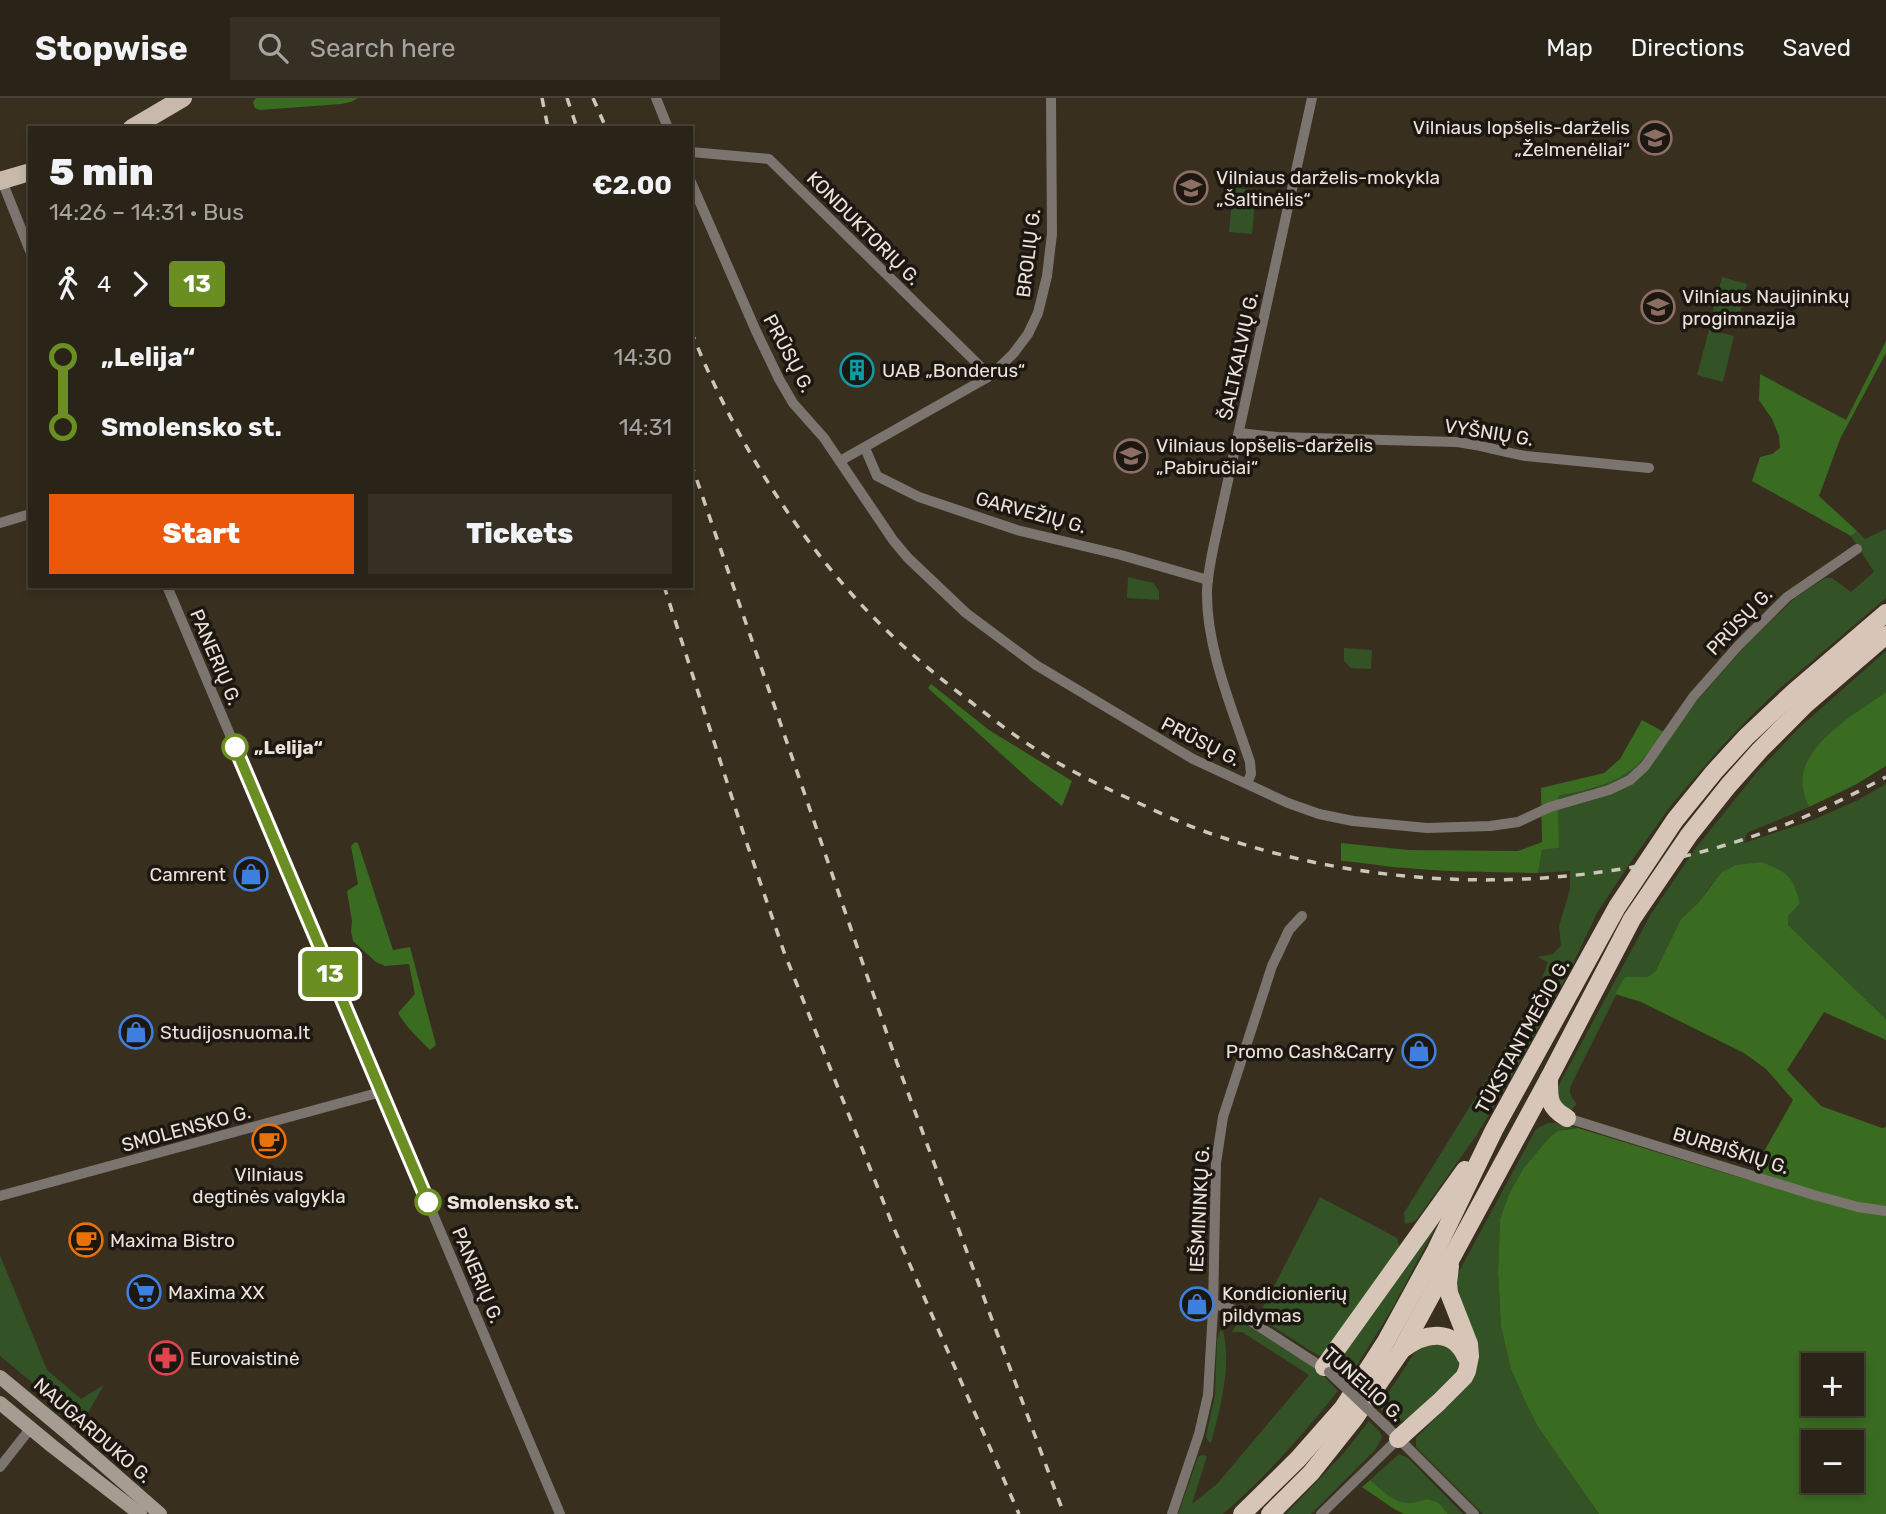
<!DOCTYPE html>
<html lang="en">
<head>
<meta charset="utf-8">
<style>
	:root { --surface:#2a2317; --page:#362f24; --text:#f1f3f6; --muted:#a5a4a1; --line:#464036; --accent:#ea580c }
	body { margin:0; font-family:Rubik,sans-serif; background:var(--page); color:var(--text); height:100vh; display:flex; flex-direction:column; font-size:26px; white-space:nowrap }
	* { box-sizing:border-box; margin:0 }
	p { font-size:23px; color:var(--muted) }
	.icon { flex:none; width:38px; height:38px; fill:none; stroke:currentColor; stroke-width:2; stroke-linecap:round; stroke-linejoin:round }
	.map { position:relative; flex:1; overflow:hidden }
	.sheet { position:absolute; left:28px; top:28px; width:665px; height:462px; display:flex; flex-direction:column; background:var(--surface); border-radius:0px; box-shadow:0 4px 10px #0003,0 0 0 2px var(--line) }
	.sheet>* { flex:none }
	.badge { padding:0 14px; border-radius:5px; font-size:24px; line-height:46px }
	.tools { position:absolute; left:1801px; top:1255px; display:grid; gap:14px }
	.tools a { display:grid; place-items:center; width:63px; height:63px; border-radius:0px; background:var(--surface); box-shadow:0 4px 10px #0003,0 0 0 2px var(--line); font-size:35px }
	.map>.badge { position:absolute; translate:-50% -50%; box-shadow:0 0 0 4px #fff }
	.legs { display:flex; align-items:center; gap:10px; height:77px; padding:0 21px; font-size:23px }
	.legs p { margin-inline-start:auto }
	.head { display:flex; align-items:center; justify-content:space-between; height:119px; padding:0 21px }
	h1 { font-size:38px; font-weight:800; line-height:52px }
	.button { display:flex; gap:14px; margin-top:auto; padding:14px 21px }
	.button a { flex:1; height:80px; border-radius:0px; background:var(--accent); color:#fff; font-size:28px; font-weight:800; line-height:80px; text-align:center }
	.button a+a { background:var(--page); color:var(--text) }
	ul { padding:0 21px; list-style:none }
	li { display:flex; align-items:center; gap:24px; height:70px; font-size:26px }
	li i { display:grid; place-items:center; width:10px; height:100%; margin:0 9px; background:currentColor }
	li i::after { content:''; width:18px; height:18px; margin:-9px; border:5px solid; border-radius:50%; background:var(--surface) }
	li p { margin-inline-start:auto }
	li:first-child i { background:linear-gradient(#0000 50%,currentColor 0) }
	li:last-child i { background:linear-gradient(currentColor 50%,#0000 0) }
	header { display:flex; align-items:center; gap:42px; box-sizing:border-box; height:98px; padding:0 35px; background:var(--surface); border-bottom:2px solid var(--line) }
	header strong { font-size:33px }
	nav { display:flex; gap:38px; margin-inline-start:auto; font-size:24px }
	.search { width:490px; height:63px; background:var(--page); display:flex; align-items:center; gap:18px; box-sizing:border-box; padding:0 24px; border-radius:0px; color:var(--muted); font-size:26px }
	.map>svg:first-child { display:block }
	.green { fill:#335326 }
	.forest { fill:#396b20; fill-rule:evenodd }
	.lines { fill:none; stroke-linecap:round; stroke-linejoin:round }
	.minor { stroke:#7c756f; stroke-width:10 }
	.secondary { stroke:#a79c91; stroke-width:14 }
	.primary { stroke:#c8b9ac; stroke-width:18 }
	.trunk { stroke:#d7c6b8; stroke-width:18 }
	.rail { stroke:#ccc6bb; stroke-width:3.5; stroke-dasharray:9 9; stroke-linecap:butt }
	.minor-bridge { stroke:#7c756f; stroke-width:10 }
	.line-1-casing { stroke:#fff; stroke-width:16 }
	.line-1 { stroke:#6b8e23; stroke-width:10 }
	.stop-1-dot { fill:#fff; stroke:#6b8e23; stroke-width:3.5 }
	.labels { text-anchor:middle; stroke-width:7; stroke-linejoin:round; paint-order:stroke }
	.poi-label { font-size:19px; fill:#e9e3d9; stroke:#1c1811; text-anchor:start }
	.street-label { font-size:19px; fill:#e9e3d9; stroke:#1c1811 }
	.stop-label { font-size:19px; font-weight:bold; fill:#e9e3d9; stroke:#1c1811; text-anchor:start }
</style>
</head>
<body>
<header>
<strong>Stopwise</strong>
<div class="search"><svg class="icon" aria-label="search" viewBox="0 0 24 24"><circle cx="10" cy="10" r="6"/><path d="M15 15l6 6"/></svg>Search here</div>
<nav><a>Map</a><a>Directions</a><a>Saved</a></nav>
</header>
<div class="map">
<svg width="1886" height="1416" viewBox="0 0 1886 1416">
	<rect width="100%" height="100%" fill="#382f1f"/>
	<g class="green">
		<path d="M1233 90 1256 92 1252 136 1229 134Z"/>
		<path d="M1722 179 1747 186 1737 228 1711 221Z"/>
		<path d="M1709 232 1734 238 1723 284 1697 277Z"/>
		<path d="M1886 431V500L1779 591 1750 619 1722 648 1672 706 1630 765 1597 815 1571 870 1510 982 1476 1038 1417 1121 1413 1124 1405 1126 1404 1115 1480 992 1537 894 1548 864 1537 859 1553 856 1561 847 1559 828 1570 791V773L1538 775 1542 752 1559 750 1558 698 1596 690 1664 634 1693 607 1749 544 1795 500 1825 480H1832L1851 494 1874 474 1851 438 1857 433 1865 441Z"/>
		<path d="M1128 479 1153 485 1159 493V502L1127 500Z"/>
		<path d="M1344 550 1372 552 1371 571 1351 570 1344 563Z"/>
		<path d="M1886 553V594L1834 633 1803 690 1809 709 1747 735 1744 745 1813 722 1858 702 1886 686V921L1788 827V818L1712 786 1698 805 1681 821 1655 874 1647 879H1625L1572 985C1568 995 1570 998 1577 1006L1569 1014H1562L1555 994 1651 816 1695 751 1757 674 1799 630Z"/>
		<path d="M1548 1025H1556L1578 1030 1566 1031 1523 1071 1509 1096 1500 1121 1498 1174 1501 1229 1511 1271 1524 1301 1538 1329 1599 1416H1483L1416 1349V1340L1470 1285 1455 1192 1456 1179 1536 1031Z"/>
		<path d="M1320 1099 1397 1140 1400 1151 1329 1252 1319 1258 1261 1221 1259 1217Z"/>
		<path d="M1447 1108 1392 1211 1349 1280 1339 1271 1338 1264Z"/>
		<path d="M0 1157 47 1272 81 1301 104 1287 86 1318 74 1319 0 1258Z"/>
		<path d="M1244 1225 1318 1272 1338 1293C1302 1337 1266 1379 1223 1416H1178L1198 1359 1202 1357 1207 1358 1192 1406 1217 1386 1309 1277 1242 1234H1232L1236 1227Z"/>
		<path d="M1220 1233H1223C1232 1267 1220 1312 1211 1345L1208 1343 1206 1338 1215 1297 1217 1242Z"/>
		<path d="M1443 1242 1459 1259 1458 1270 1455 1275 1407 1322C1393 1325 1389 1319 1379 1309L1417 1251Z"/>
		<path d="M1369 1323 1380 1334 1382 1339 1375 1352 1311 1416H1286L1343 1356Z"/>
		<path d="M1399 1356 1408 1360 1463 1416H1448L1439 1405C1401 1407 1398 1408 1370 1382Z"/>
	</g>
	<g class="forest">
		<path d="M256 0H358L351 4 341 6 260 12 255 10 253 4Z"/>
		<path d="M1886 243V255L1840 341 1819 398 1857 433 1851 438 1752 383 1760 359 1772 356 1780 350 1779 338 1772 321 1759 302 1760 276 1846 322Z"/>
		<path d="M931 586 989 632 1072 683 1062 708 1031 683 928 590Z"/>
		<path d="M1886 594V668L1855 687 1809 709C1805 699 1801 689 1803 677 1808 642 1860 613 1886 594Z"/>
		<path d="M1642 622 1664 634C1654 646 1644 662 1631 672 1610 688 1583 693 1558 698L1559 750 1542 752 1538 775C1494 774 1450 774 1406 770 1384 769 1363 764 1341 763V745L1408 752 1518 753 1542 744 1541 690 1604 675 1620 661Z"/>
		<path d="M355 744 358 745 393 852 410 849 436 947 430 952C418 940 407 930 398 915L415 896 409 866 385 868 376 864 353 843 351 833 352 823 347 793 358 786 351 748Z"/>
		<path d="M1762 764C1789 776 1791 776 1800 805L1788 818V827L1886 921V942L1824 914 1787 972 1821 1008 1882 1030 1886 1029V1416H1599L1538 1329 1524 1301 1511 1271 1501 1229 1498 1174 1500 1121 1509 1096 1523 1071 1551 1038 1558 1033 1578 1030 1748 1082 1793 1002 1766 971 1744 955 1641 904 1615 896 1625 879H1647L1655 874 1681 821 1698 805 1722 774 1736 767ZM1813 1267H1852V1306H1813ZM1813 1344H1852V1382H1813Z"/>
		<path d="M1370 1382C1390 1399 1400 1412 1427 1401L1439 1405 1448 1416H1404L1394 1411 1362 1389Z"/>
	</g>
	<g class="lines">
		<g class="minor">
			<path d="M656 0 668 30"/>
			<path d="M691 54 769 61 990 278"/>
			<path d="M0 78 30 153"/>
			<path d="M691 84 756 233 779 281 793 305 824 340 893 442 908 460 966 515 1036 567 1193 661 1288 705 1319 716 1353 723 1427 730 1490 728 1518 724 1550 709 1609 692 1630 682 1645 668 1693 599 1738 548 1787 499 1857 451"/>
			<path d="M1239 335 1277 339 1455 344C1479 346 1502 354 1526 358L1649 370"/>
			<path d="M865 350 877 378 919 399 1017 432 1121 457 1208 482"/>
			<path d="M840 363 990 278 1013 256 1028 236 1038 215 1047 178 1052 136 1051 0"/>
			<path d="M0 425 30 416"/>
			<path d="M167 488 560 1416"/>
			<path d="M1247 685 1251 676 1250 664C1232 610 1206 550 1207 493 1208 468 1215 443 1220 419L1312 0"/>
			<path d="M1567 1020 1814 1097 1858 1109 1886 1113"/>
			<path d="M0 1098 381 994"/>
			<path d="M1213 1206 1232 1211 1328 1273"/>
			<path d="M1386 1328 1474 1416"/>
			<path d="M0 1369 30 1331"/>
			<path d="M1172 1416 1199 1336 1208 1297 1213 1212 1216 1065 1223 1019 1272 868 1289 832 1302 818"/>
			<path d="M1321 1416 1398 1341"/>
		</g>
		<g class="secondary">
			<path d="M0 1279 65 1333 160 1416"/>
			<path d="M0 1305 52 1348 140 1416"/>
		</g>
		<g class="primary">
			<path d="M132 30 183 0"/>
			<path d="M0 83 30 74"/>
		</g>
		<g class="trunk">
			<path d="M1549 980C1549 1001 1548 1009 1567 1020"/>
			<path d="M1403 1251C1425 1234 1453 1230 1466 1259"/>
			<path d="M1324 1269 1465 1072"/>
			<path d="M1398 1341 1439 1304 1464 1279 1467 1273 1470 1258 1469 1246 1449 1195 1448 1185 1450 1168"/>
			<path d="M1242 1416 1298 1361 1343 1310 1385 1245 1436 1152 1494 1032 1617 809 1675 722 1714 674 1746 639 1795 593 1886 515"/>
			<path d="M1270 1416 1311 1375 1354 1321 1401 1253 1549 980 1632 821 1689 737 1728 688 1760 652 1806 606 1886 537"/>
		</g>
		<g class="rail">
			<path d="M542 0 548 30"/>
			<path d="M567 0 577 30"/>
			<path d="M593 0 606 30"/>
			<path d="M691 233C729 328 781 415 848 492 885 534 927 571 971 604 994 622 1017 640 1042 655 1070 673 1101 688 1132 702 1154 712 1176 723 1198 731 1379 798 1586 799 1768 733 1809 719 1848 699 1886 679"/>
			<path d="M691 365 897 965 1064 1416"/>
			<path d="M664 488 743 734 784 854 893 1128 1019 1416"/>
		</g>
		<path class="minor-bridge" d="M1329 1274 1386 1328"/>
	</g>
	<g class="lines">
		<defs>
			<path id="line-1" d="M235 649 428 1104"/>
		</defs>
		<use href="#line-1" class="line-1-casing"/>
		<use href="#line-1" class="line-1"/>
	</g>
	<defs>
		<symbol id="school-ring" viewBox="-11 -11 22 22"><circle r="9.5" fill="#1c1811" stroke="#8d6e63" stroke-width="1.5"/><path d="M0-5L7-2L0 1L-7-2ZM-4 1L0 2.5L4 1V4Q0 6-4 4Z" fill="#8d6e63"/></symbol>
		<symbol id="building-ring" viewBox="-11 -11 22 22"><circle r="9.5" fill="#1c1811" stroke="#0f9aa8" stroke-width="1.5"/><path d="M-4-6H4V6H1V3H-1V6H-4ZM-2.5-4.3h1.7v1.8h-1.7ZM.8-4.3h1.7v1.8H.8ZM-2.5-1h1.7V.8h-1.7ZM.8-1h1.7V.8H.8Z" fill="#0f9aa8"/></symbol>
		<symbol id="shop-ring" viewBox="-11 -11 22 22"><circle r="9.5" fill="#1c1811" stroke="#3f7fe0" stroke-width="1.5"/><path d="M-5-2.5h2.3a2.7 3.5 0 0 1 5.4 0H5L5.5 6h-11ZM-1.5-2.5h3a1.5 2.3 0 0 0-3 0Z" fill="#3f7fe0"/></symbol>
		<symbol id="cafe-ring" viewBox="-11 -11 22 22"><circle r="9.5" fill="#1c1811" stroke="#e8710a" stroke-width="1.5"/><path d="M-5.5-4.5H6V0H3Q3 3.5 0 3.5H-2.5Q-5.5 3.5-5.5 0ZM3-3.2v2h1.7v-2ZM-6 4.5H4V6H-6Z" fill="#e8710a"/></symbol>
		<symbol id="supermarket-ring" viewBox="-11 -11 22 22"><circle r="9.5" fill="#1c1811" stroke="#3f7fe0" stroke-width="1.5"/><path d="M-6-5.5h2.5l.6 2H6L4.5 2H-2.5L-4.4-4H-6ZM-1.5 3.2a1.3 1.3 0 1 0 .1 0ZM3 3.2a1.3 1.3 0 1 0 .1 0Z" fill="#3f7fe0"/></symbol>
		<symbol id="pharmacy-ring" viewBox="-11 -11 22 22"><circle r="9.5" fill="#1c1811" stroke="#e0444e" stroke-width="1.5"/><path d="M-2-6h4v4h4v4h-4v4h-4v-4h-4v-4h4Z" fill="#e0444e"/></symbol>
	</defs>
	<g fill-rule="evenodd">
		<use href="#school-ring" x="1636" y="21" width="38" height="38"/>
		<use href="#school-ring" x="1172" y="71" width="38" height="38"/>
		<use href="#school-ring" x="1639" y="190" width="38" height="38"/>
		<use href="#building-ring" x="838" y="253" width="38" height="38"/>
		<use href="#school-ring" x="1112" y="339" width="38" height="38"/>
		<use href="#shop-ring" x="232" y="757" width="38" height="38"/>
		<use href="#shop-ring" x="117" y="915" width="38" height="38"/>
		<use href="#shop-ring" x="1400" y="934" width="38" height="38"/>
		<use href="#cafe-ring" x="250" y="1024" width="38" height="38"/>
		<use href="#cafe-ring" x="67" y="1123" width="38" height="38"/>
		<use href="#supermarket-ring" x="125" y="1175" width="38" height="38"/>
		<use href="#shop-ring" x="1178" y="1187" width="38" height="38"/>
		<use href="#pharmacy-ring" x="147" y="1241" width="38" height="38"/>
	</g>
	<g class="stop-1-dot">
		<circle cx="235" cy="649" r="12"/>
		<circle cx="428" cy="1104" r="12"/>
	</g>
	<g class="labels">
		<g class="poi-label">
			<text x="1630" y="36" text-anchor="end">Vilniaus lopšelis-darželis<tspan x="1630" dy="22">„Želmenėliai“</tspan></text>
			<text x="1216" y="86">Vilniaus darželis-mokykla<tspan x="1216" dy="22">„Šaltinėlis“</tspan></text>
			<text x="1682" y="205">Vilniaus Naujininkų<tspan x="1682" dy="22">progimnazija</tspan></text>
			<text x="882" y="279">UAB „Bonderus“</text>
			<text x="1156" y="354">Vilniaus lopšelis-darželis<tspan x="1156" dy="22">„Pabiručiai“</tspan></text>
			<text x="226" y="783" text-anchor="end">Camrent</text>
			<text x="160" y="941">Studijosnuoma.lt</text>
			<text x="1394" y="960" text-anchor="end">Promo Cash&amp;Carry</text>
			<text x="269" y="1083" text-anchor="middle">Vilniaus<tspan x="269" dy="22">degtinės valgykla</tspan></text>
			<text x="110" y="1149">Maxima Bistro</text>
			<text x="168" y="1201">Maxima XX</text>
			<text x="1222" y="1202">Kondicionierių<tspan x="1222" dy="22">pildymas</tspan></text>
			<text x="190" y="1267">Eurovaistinė</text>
		</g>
		<g class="street-label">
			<text transform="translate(864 130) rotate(45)" y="7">KONDUKTORIŲ G.</text>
			<text transform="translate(1028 155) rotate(-83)" y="7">BROLIŲ G.</text>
			<text transform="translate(789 255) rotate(62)" y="7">PRŪSŲ G.</text>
			<text transform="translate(1238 258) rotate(-78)" y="7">ŠALTKALVIŲ G.</text>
			<text transform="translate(1489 334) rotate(9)" y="7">VYŠNIŲ G.</text>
			<text transform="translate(1031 414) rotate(15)" y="7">GARVEŽIŲ G.</text>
			<text transform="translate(1739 523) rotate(-46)" y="7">PRŪSŲ G.</text>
			<text transform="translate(216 559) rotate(67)" y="7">PANERIŲ G.</text>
			<text transform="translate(1201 643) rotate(27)" y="7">PRŪSŲ G.</text>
			<text transform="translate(1522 938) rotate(-61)" y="7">TŪKSTANTMEČIO G.</text>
			<text transform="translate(186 1030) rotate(-15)" y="7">SMOLENSKO G.</text>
			<text transform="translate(1731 1052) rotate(17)" y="7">BURBIŠKIŲ G.</text>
			<text transform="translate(1199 1111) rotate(-87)" y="7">IEŠMININKŲ G.</text>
			<text transform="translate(478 1177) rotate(67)" y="7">PANERIŲ G.</text>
			<text transform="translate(1364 1286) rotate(42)" y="7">TUNELIO G.</text>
			<text transform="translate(93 1332) rotate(41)" y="7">NAUGARDUKO G.</text>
		</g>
		<g class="stop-label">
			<text x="254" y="656">„Lelija“</text>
			<text x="447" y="1111">Smolensko st.</text>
		</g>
	</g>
</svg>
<div class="tools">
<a>+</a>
<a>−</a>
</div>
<b class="badge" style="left:330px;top:876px;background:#6b8e23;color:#fff">13</b>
<section class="sheet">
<div class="head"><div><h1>5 min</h1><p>14:26 – 14:31 · Bus</p></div><b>€2.00</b></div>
<div class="legs"><svg class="icon" aria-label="walk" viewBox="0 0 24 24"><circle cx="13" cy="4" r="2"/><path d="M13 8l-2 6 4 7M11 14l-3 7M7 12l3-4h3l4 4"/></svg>4<svg class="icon" aria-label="forward" viewBox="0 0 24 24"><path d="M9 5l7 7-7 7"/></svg><b class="badge" style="background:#6b8e23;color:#fff">13</b></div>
<ul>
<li><i style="color:#6b8e23"></i><b>„Lelija“</b><p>14:30</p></li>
<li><i style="color:#6b8e23"></i><b>Smolensko st.</b><p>14:31</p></li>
</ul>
<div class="button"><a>Start</a><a>Tickets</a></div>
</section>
</div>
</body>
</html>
